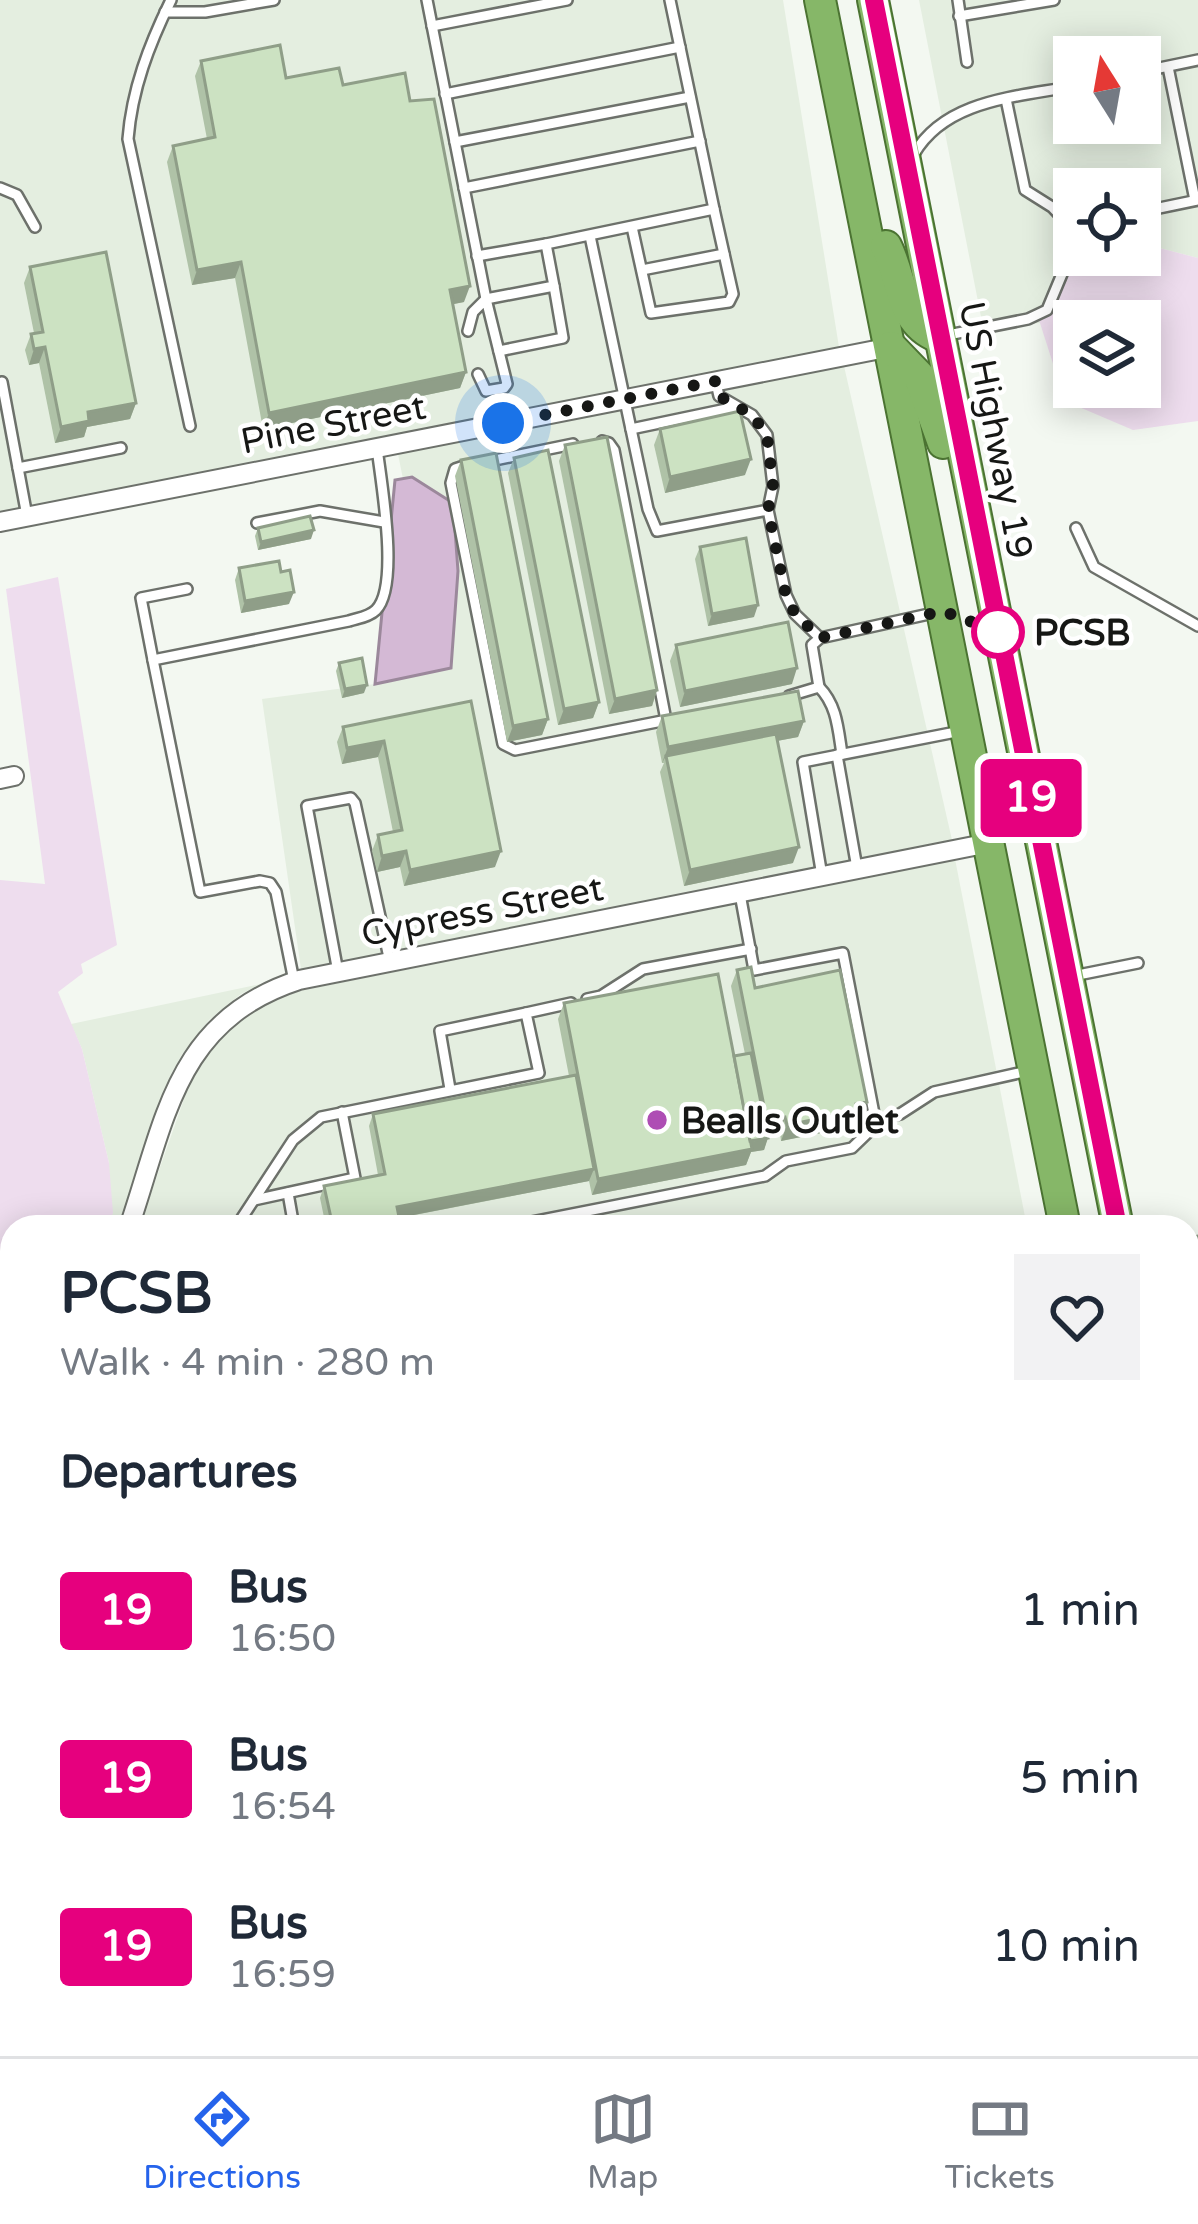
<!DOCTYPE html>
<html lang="en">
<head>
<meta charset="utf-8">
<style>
	:root { --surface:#fff; --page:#f2f2f3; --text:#1f2937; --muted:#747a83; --line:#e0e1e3; --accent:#2563eb }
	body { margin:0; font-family:"Varela Round",sans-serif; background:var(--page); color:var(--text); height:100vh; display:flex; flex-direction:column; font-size:45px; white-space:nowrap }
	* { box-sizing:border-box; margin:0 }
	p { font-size:39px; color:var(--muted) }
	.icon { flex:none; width:66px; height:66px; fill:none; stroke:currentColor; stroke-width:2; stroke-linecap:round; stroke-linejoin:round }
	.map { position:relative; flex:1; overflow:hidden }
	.details { position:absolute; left:0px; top:1215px; width:1200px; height:843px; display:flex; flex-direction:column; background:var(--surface); border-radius:36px 36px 0 0; box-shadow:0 6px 30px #0003 }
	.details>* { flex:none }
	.badge { padding:0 24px; border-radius:9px; font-size:42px; line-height:78px }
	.needle { width:78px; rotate:349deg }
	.fabs { position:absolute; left:1053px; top:36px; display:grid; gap:24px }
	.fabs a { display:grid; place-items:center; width:108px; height:108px; border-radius:0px; background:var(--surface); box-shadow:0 6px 30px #0003; font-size:60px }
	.you { position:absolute; width:60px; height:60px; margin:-30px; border:9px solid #fff; border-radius:50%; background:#1a73e8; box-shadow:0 0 0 18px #1a73e833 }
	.map>.badge { position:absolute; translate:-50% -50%; box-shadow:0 0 0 6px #fff }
	h2 { padding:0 60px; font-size:45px; line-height:108px }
	.round { display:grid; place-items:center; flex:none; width:126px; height:126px; border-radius:0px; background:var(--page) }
	.summary { display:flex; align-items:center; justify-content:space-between; height:204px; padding:0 60px }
	h1 { font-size:57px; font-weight:700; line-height:90px }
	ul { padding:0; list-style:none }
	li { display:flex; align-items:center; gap:36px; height:168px; padding:0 60px }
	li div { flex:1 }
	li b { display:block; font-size:45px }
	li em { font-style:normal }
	li .badge { min-width:132px; font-weight:700; text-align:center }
	.tab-bar { display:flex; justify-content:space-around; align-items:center; height:168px; border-top:3px solid var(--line); background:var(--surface); font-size:33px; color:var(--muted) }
	.tab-bar a { display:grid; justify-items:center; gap:6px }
	.tab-bar .current { color:var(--accent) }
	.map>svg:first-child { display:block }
	.built { fill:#e4eee0; fill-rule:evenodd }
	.green { fill:#ede; fill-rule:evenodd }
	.water { fill:#d4b9d5; stroke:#9b889b; stroke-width:3 }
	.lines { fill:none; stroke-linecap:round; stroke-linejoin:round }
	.service-casing { stroke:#6d716b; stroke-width:14 }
	.minor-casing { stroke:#6d716b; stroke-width:22 }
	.tertiary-casing { stroke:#6d716b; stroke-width:26 }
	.secondary-casing { stroke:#6d716b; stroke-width:28 }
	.trunk-casing { stroke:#4b7332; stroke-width:34 }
	.service { stroke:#fff; stroke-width:9 }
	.minor { stroke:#fff; stroke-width:18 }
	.tertiary { stroke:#fff; stroke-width:21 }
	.secondary { stroke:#d1e4c6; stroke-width:24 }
	.trunk { stroke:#86b768; stroke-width:30 }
	.wall { fill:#afc2a7 }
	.shaded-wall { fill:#8f9e88 }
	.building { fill:#cce2c2; stroke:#8f9e88; stroke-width:3 }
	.line-casing { stroke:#fff; stroke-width:27 }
	.line { stroke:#e6007e; stroke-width:18 }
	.walk { stroke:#161715; stroke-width:12; stroke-dasharray:0 21.6 }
	.stop-dot { fill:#fff; stroke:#e6007e; stroke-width:6 }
	.poi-dot { fill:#ae4db4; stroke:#fff; stroke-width:4.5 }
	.labels { text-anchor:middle; stroke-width:9; stroke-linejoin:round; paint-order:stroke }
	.street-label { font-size:36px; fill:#161715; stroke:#fff }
	.stop-label { font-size:36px; font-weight:bold; fill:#161715; stroke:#fff; text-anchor:start }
	.poi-label { font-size:36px; font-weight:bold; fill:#161715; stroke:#fff; text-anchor:start }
</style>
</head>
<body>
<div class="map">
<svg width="1198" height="2056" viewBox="0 0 1198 2056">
	<rect width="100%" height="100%" fill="#f3f8f1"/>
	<g class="built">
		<path d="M0 0H783L839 347 0 512Z"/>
		<path d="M919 0H1198V258L1148 245 1140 247V189H1074V255H1100L1079 260 1040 323 983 327ZM1074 57H1140V123H1074Z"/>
		<path d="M844 366 952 840 301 969 262 699 375 684 451 667 412 477 403 479 398 454Z"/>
		<path d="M955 859 1027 1227H139L196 1065 221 1035 251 1011 289 993Z"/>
		<path d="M261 984 241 994 209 1020 183 1053 172 1072 120 1227H106L109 1163 82 1049 71 1024Z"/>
		<path d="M0 1306 12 1307V1539L0 1542Z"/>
		<path d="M1198 1337V1514L1188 1496V1339Z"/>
		<path d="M12 1831V2046H256L258 2056H0V1834Z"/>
		<path d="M1188 2002 1198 2056H549L548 2046H1188Z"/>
	</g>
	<g class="green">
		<path d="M1148 245 1198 258V421L1133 430 1065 401 1039 320 1080 259 1140 255V247ZM1074 321H1140V387H1074Z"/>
		<path d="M58 577 117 945 81 964 83 973 58 992 82 1049 109 1163 113 1213 106 1227H12V1307L0 1306V880L45 884 6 589Z"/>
	</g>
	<path class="water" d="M412 477 453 503 458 571 451 668 375 684 395 480Z"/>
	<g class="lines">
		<defs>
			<g id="service">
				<path d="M171 0C149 45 132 89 128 139L190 426"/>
				<path d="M427 0 486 299 554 286 546 244 714 209 670 0"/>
				<path d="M958 0 967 62"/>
				<path d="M165 12H205L274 0"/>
				<path d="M959 16 1054 0"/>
				<path d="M432 26 567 0"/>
				<path d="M1168 67 1195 200"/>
				<path d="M1140 72 1198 60"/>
				<path d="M445 94 680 47"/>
				<path d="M1006 99 1025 190 1052 207 1071 227"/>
				<path d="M455 142 690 97"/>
				<path d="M914 154C946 99 1018 97 1074 86"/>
				<path d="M0 188 17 195 35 227"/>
				<path d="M464 188 700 141"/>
				<path d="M1140 212 1198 200"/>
				<path d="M632 227 651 313 729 302 733 294 714 209"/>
				<path d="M590 236 648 509 657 531 768 510"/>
				<path d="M477 256 546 244"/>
				<path d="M642 270 724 254"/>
				<path d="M468 331 473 312 486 299 507 384 504 388 486 391 478 374"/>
				<path d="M943 336 1028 319 1047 310 1062 274 1074 227"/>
				<path d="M499 351 563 338 554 286"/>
				<path d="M2 382 27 516"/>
				<path d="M716 383 719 396 752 415 767 435 773 486 768 510 786 595 795 614 820 638"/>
				<path d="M631 429 736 407"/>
				<path d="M602 441 609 443 614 450 666 720"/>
				<path d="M490 461 573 444"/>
				<path d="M467 465 455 469 451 483 503 744 515 750 667 720"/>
				<path d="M18 468 121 448"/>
				<path d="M257 523 320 511 384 522"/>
				<path d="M1076 528 1094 567 1198 626"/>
				<path d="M153 660 141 598 187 589"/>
				<path d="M819 687C837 705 838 729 842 754"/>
				<path d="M789 696 819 687 812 645 820 638 938 612"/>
				<path d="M837 755 857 868"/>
				<path d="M822 876 803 762 961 731"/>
				<path d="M740 894 754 970 843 953 876 1124"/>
				<path d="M338 972 307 806 351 798 355 803 390 962"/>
				<path d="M1073 976 1138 963"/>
				<path d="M294 981 276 892 270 883 260 881 200 892 153 660 349 621C358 618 369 617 376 610 400 586 381 482 377 448"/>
				<path d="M587 999 601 996 643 969 751 949"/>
				<path d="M450 1089 440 1031 526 1013"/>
				<path d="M288 1193 294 1227"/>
				<path d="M254 1200 355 1178 342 1112"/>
				<path d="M236 1227 293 1140 321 1117 539 1073 526 1013 571 1003"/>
				<path d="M506 1227 765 1176 786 1161 852 1148 882 1119 900 1114 934 1092 1028 1071"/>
				<path d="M1188 1396 1198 1394"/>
				<path d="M0 1428 12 1491"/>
				<path d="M0 1879 12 1876"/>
				<path d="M554 2046 556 2056"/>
				<path d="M755 2046 757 2056"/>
				<path d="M981 2046 983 2056"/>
				<path d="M1083 2046 1085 2056"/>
				<path d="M1193 2056 1198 2055"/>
			</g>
			<g id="minor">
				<path d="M0 522 891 347"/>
				<path d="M0 779 14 776"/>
				<path d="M129 1227C166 1118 176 1020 299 980L989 843"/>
				<path d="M0 1552 12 1549"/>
			</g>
			<path id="tertiary" d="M265 2046 267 2056"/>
			<g id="secondary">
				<path d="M1188 1633 1198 1632"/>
				<path d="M0 1824 12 1822"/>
			</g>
			<g id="trunk">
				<path d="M820 0 1065 1227"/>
				<path d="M873 0 1118 1227"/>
				<path d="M886 246C903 278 899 322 938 337"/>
				<path d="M891 347 919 376 943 443"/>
				<path d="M1188 1520 1198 1534"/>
				<path d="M1188 1559 1198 1608"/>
				<path d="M1188 1843 1198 1893"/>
			</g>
		</defs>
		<use href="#service" class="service-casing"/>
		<use href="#minor" class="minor-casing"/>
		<use href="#tertiary" class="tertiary-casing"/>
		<use href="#secondary" class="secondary-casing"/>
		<use href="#trunk" class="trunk-casing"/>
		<use href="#service" class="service"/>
		<use href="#minor" class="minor"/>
		<use href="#tertiary" class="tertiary"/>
		<use href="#secondary" class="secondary"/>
		<use href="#trunk" class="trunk"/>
	</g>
	<g class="wall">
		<path d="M201 61 286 78 343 85 410 101 464 302 453 304 466 372 460 388 263 429 235 278 192 285 167 162 173 146 207 139 195 76Z"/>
		<path d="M30 267 136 403 130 419 87 427 84 437 55 443 39 363 29 365 25 350 31 334 34 333 24 283Z"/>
		<path d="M660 429 745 475 665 493 654 445Z"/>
		<path d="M565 445 657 690 652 706 609 714 559 461Z"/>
		<path d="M514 458 599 702 593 718 558 725 508 473Z"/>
		<path d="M461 460 548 719 542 735 507 742 455 476Z"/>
		<path d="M258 528 311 539 258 550 255 536Z"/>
		<path d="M700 547 754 617 708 626 695 559Z"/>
		<path d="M239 568 281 572 289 604 241 613 235 580Z"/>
		<path d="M676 645 792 684 680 707 670 661Z"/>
		<path d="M339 663 364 693 342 698 336 671Z"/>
		<path d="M471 701 495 867 404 886 400 867 377 872 372 851 378 835 393 832 378 757 342 764 337 742 343 727Z"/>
		<path d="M662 716 804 721 798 737 777 741 793 863 684 886 660 772 664 763H662L656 732Z"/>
		<path d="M737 970 867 1102 861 1118 854 1120 851 1127 781 1141 780 1133 768 1136 764 1150 751 1152 746 1165 592 1195 589 1181 399 1218 401 1227H326L320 1198 324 1186 378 1175 369 1126 373 1114 569 1076 558 1019 564 1003 734 1056 745 1054 731 986Z"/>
		<path d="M0 1604 12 1615V1739L0 1736Z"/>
		<path d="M565 2046H738L740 2056H567Z"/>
	</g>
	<g class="shaded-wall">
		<path d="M241 262 235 278 192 285 197 270Z"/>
		<path d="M470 286 464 302 444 306 450 290Z"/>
		<path d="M45 347 39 363 29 365 34 349Z"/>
		<path d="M466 372 460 388 263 429 269 413Z"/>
		<path d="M136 403 130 419 87 427 84 437 55 443 61 427 88 412Z"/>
		<path d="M751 459 745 475 665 493 670 477Z"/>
		<path d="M314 530 311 539 258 550 261 542Z"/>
		<path d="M294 592 289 604 241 613 245 601Z"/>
		<path d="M758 605 754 617 708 626 712 614Z"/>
		<path d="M797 668 792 684 680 707 685 691Z"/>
		<path d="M367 685 364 693 342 698 345 689Z"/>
		<path d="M657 690 652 706 609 714 615 699Z"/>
		<path d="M599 702 593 718 558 725 564 709Z"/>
		<path d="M548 719 542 735 507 742 513 726Z"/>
		<path d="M804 721 798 737 667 762 666 756 662 763 668 747Z"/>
		<path d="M384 741 378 757 342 764 347 748Z"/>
		<path d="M799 847 793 863 684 886 690 870Z"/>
		<path d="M406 851 400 867 377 872 382 856Z"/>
		<path d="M501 851 495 867 404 886 410 870Z"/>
		<path d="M867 1102 861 1118 854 1120 851 1127 781 1141 787 1125Z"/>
		<path d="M785 1117 780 1133 762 1137 767 1121Z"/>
		<path d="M768 1138 764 1150 751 1152 746 1165 592 1195 598 1179Z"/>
		<path d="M594 1169 589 1181 393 1219 397 1207Z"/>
		<path d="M1198 1292V1303L1188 1305V1294Z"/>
		<path d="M612 2048 609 2056H576Z"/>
	</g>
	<g class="building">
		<path d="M280 45 286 78 339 68 343 85 405 73 410 101 434 99 470 286 450 290 466 372 269 413 241 262 197 270 173 146 215 137 201 61Z"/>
		<path d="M106 252 136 403 88 412 89 421 61 427 45 347 34 349 31 334 43 332 30 267Z"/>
		<path d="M740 411 751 459 670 477 660 429Z"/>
		<path d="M607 437 657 690 615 699 565 445Z"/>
		<path d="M548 450 599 702 564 709 514 458Z"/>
		<path d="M496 453 548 719 513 726 461 460Z"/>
		<path d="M310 516 314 530 261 542 258 528Z"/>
		<path d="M746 538 758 605 712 614 700 547Z"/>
		<path d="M279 561 281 572 290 570 294 592 245 601 239 568Z"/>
		<path d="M788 622 797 668 685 691 676 645Z"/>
		<path d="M362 658 367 685 345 689 339 663Z"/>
		<path d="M798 691 804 721 668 747 662 716Z"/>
		<path d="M471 701 501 851 410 870 406 851 382 856 378 835 402 830 384 741 347 748 343 727Z"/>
		<path d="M776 734 799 847 690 870 666 756Z"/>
		<path d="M751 967 755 988 840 970 867 1102 856 1104 857 1111 787 1125 785 1117 767 1121 737 970Z"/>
		<path d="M718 974 752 1149 598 1179 564 1003Z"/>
		<path d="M751 1053 768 1138 750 1141 734 1056Z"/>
		<path d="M576 1075 594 1169 397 1207 401 1227H333L324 1186 385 1174 373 1114Z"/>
		<path d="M1198 1236V1292L1188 1294V1238Z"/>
		<path d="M11 1602 12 1615V1721L0 1718V1604Z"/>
		<path d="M574 2046H738L740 2056H613L612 2048 576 2055Z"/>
		<path d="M1019 2046H1049L1051 2056H1021Z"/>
	</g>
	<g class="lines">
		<defs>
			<path id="line" d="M874 0 1118 1227"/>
		</defs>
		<use href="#line" class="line-casing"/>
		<use href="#line" class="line"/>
		<path class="walk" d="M503 423 716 381 719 396 752 415 767 435 773 486 768 510 786 596 795 614 820 638 943 611 998 632"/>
	</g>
	<circle class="stop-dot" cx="998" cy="632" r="24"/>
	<circle class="poi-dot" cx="657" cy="1120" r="12"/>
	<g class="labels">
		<g class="street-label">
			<text transform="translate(333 423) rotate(-11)" y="13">Pine Street</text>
			<text transform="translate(997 430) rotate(79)" y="13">US Highway 19</text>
			<text transform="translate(482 910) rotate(-11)" y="13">Cypress Street</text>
		</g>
		<g class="stop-label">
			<text x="1034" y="645">PCSB</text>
		</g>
		<g class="poi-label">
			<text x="681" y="1133">Bealls Outlet</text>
		</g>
	</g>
</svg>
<div class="fabs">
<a><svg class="needle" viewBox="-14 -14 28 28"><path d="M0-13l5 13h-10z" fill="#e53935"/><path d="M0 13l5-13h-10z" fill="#747a83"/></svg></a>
<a><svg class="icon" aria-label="locate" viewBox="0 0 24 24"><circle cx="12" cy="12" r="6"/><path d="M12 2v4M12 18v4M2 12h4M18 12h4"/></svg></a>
<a><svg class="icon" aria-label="layers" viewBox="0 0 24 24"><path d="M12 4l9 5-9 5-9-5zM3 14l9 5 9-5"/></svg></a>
</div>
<div class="you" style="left:503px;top:423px"></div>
<b class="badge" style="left:1031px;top:798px;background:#e6007e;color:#fff">19</b>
<section class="details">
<div class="summary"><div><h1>PCSB</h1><p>Walk · 4 min · 280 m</p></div><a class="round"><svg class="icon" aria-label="heart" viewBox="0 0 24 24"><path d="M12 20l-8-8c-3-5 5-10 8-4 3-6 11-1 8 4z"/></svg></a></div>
<h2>Departures</h2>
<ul>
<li><span class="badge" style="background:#e6007e;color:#fff">19</span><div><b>Bus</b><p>16:50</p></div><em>1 min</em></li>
<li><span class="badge" style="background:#e6007e;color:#fff">19</span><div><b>Bus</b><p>16:54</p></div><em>5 min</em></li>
<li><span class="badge" style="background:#e6007e;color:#fff">19</span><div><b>Bus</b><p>16:59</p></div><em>10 min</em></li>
</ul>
</section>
</div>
<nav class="tab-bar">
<a class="current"><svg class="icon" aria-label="directions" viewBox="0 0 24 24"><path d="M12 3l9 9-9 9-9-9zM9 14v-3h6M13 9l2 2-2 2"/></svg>Directions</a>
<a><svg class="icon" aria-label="map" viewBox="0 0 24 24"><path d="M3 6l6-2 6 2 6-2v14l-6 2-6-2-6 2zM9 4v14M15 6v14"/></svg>Map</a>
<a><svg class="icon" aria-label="tickets" viewBox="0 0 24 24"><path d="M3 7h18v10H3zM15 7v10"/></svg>Tickets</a>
</nav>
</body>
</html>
